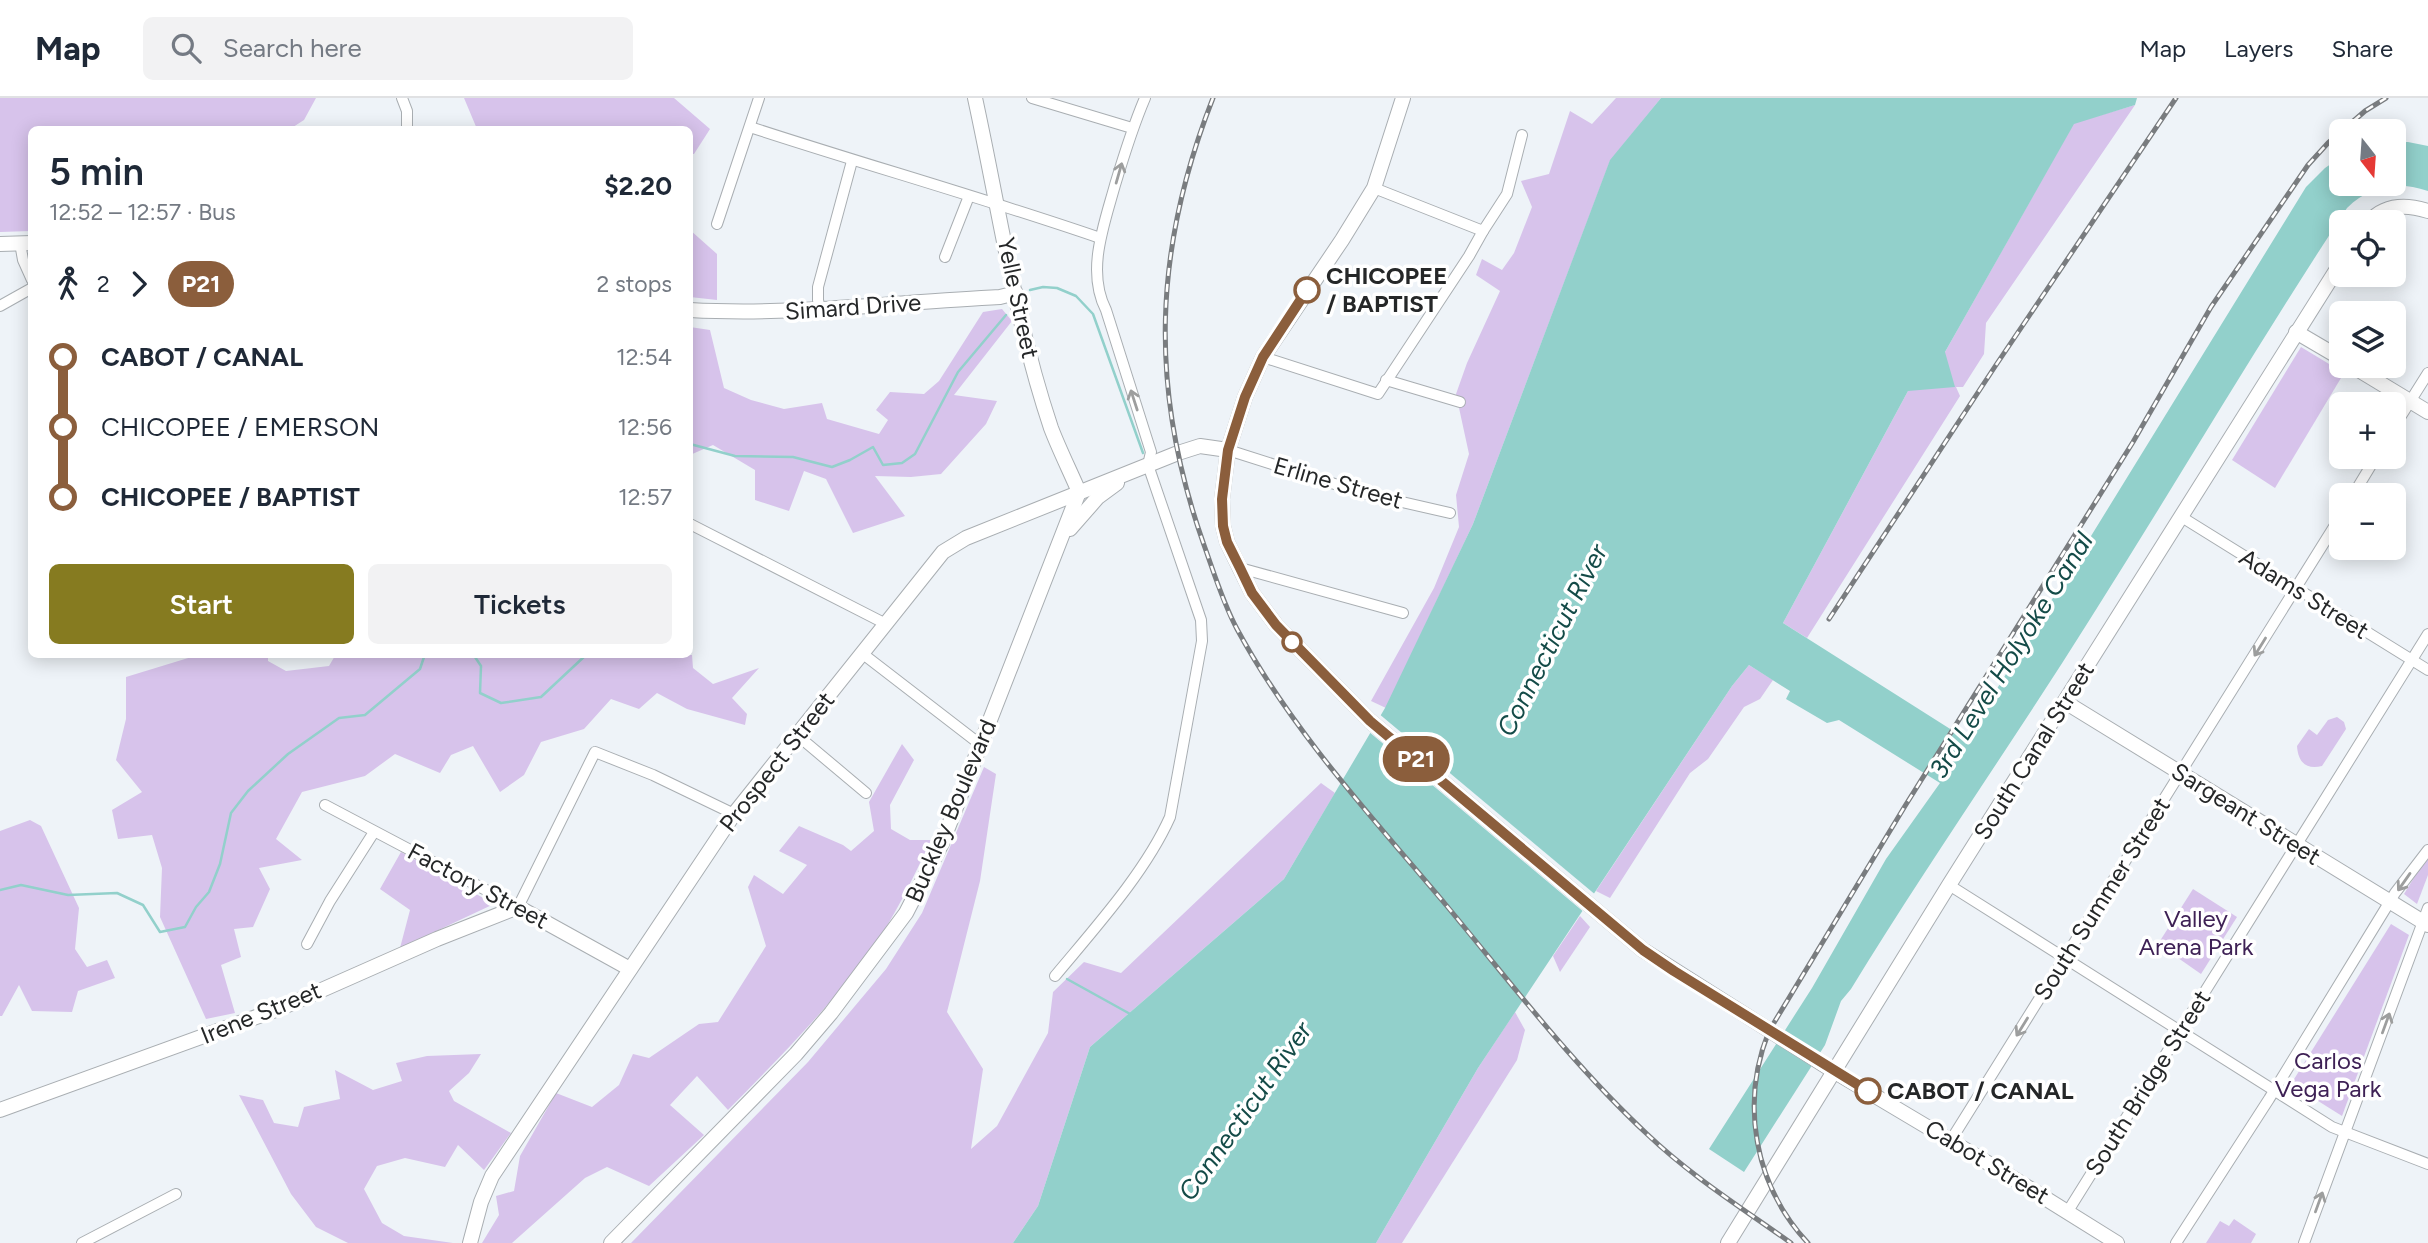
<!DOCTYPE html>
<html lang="en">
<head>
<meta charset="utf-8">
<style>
	:root { --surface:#fff; --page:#f2f2f3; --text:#1f2937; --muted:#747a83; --line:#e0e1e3; --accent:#867b20 }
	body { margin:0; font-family:Figtree,sans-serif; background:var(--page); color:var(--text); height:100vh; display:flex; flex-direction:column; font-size:26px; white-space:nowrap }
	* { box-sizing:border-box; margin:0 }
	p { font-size:23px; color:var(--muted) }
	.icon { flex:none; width:38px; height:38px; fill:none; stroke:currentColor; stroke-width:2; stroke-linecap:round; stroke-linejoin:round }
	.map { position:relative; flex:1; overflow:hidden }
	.sheet { position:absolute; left:28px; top:28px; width:665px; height:532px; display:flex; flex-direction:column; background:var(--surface); border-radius:10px; box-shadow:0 4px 18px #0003 }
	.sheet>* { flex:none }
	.badge { padding:0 14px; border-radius:23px; font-size:24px; line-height:46px }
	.needle { width:46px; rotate:163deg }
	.tools { position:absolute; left:2329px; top:21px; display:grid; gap:14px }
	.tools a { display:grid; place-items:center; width:77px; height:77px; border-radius:10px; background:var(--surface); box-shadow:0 4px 18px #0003; font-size:35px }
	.map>.badge { position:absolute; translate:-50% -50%; box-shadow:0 0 0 4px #fff }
	.legs { display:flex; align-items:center; gap:10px; height:77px; padding:0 21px; font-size:23px }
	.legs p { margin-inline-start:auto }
	.head { display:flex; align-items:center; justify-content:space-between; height:119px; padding:0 21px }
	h1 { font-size:38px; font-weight:600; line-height:52px }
	.button { display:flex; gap:14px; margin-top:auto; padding:14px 21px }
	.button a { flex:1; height:80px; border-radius:10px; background:var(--accent); color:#fff; font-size:28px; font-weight:600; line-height:80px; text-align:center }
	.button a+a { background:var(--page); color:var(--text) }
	ul { padding:0 21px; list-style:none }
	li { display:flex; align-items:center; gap:24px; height:70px; font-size:26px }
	li i { display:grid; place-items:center; width:10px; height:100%; margin:0 9px; background:currentColor }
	li i::after { content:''; width:18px; height:18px; margin:-9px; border:5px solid; border-radius:50%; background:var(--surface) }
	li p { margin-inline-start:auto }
	li:first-child i { background:linear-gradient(#0000 50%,currentColor 0) }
	li:last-child i { background:linear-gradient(currentColor 50%,#0000 0) }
	header { display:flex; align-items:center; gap:42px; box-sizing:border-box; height:98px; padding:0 35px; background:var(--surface); border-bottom:2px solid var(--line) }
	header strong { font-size:33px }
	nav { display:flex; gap:38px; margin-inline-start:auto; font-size:24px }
	.search { width:490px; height:63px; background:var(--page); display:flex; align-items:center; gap:18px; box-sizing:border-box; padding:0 24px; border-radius:10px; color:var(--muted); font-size:26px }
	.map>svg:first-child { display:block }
	.green { fill:#d7c3eb }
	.water { fill:#92d0cb }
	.pier { fill:#eef3f8 }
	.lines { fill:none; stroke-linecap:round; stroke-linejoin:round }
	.stream { stroke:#92d0cb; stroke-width:2.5 }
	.street-casing { stroke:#a9aeb2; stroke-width:12 }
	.secondary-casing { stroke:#a9aeb2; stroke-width:16 }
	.street { stroke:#fff; stroke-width:10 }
	.secondary { stroke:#fff; stroke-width:14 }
	.rail-casing { stroke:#797c7f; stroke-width:5 }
	.rail { stroke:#fff; stroke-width:2.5; stroke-dasharray:8; stroke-linecap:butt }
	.oneway { stroke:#9d9e9e }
	.line-1-casing { stroke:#fff; stroke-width:16 }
	.line-1 { stroke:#8b5e3c; stroke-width:10 }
	.stop-1-dot { fill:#fff; stroke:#8b5e3c; stroke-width:3.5 }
	.labels { text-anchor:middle; stroke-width:7; stroke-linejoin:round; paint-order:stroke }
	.stop-label { font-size:24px; font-weight:bold; fill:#252728; stroke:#fff; text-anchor:start }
	.street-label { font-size:24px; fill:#252728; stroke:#fff }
	.park-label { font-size:24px; fill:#3e2155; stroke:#fff }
	.water-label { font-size:26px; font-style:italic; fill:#144b48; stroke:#fff }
</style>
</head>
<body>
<header>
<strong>Map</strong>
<div class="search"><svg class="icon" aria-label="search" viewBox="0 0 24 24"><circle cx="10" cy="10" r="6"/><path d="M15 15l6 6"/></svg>Search here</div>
<nav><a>Map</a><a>Layers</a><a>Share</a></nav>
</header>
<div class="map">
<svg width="2428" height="1145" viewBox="0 0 2428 1145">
	<rect width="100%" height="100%" fill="#eef3f8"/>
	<g class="green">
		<path d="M0 0H316L304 22 290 31 32 32 31 133 0 134Z"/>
		<path d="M464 0H674L710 31 694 56H690V32L477 31Z"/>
		<path d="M1616 0H1661L1610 63 1473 426 1386 610 1371 603 1434 490 1459 429 1456 397 1469 356 1456 296 1467 265 1500 193 1476 177 1482 161 1502 172 1514 155 1532 109 1521 83 1549 76 1570 13 1592 26Z"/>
		<path d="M2135 7 1986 225 1984 256 1963 289H1956L1960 298 1807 540 1783 525 1908 293 1945 254 2074 25Z"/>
		<path d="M690 132 717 156V202L690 199Z"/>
		<path d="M1002 211 1012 223 954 297 997 303 986 326 941 376 911 379 875 378 905 418 853 435 826 381 804 373 789 413 755 402V372L713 347 690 357V229L710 232 724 290 751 302 784 311 822 305 827 321 879 336 888 322 876 312 890 294 924 296 939 283 983 214Z"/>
		<path d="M2301 249 2344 275 2275 390 2232 362Z"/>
		<path d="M336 556 689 557H692L693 570 713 586 759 570 732 600 747 616 745 627 687 611 657 595 639 611 611 601 584 631 541 644 524 677 500 694 473 648 451 657 440 675 395 656 365 678 302 694 276 741 302 762 259 770 270 791 253 829 234 831 241 859 221 867 235 915 206 921 160 819 162 770 152 737 118 741 112 712 142 694 116 662 126 621V579L198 557H268V563L286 573 329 568Z"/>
		<path d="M1749 567 1773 582 1760 601 1744 609 1708 661 1690 675 1610 800 1596 793 1732 588Z"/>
		<path d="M2337 619 2344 624 2346 631 2322 668C2306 672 2298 664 2297 648L2309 631 2317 637 2328 622Z"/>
		<path d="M902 646 914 662 890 707 891 731 910 742H931C913 780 894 821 869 855 827 912 777 962 728 1012L697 978 670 1007 704 1037 649 1088 607 1069 585 1080 512 1145H482L499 1117 496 1098 514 1093 520 1058 556 995 592 1009 619 987 633 956 649 960 699 926 718 924 766 848 748 789 754 777 783 796 807 767 779 753 799 728 843 747 851 753 874 733 869 704Z"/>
		<path d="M984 669 996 676 980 783 947 914 983 971 971 1051 997 1028 1048 935 1053 894 1084 864 1121 875 1321 685 1335 695 1284 781 1090 949 1038 1108 1013 1145H631L808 964 886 871 922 815Z"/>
		<path d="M30 722 41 728 79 810 75 851 87 869 107 862 115 880 78 893 72 914 32 913 19 887 2 918H0V733Z"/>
		<path d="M401 754 494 806 400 850 410 812 380 791Z"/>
		<path d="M2428 757V777L2417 806 2404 796Z"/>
		<path d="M2193 791 2237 819 2201 876 2158 846Z"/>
		<path d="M1580 818 1590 829 1560 874 1553 858Z"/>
		<path d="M2391 826 2409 837 2342 1018 2291 986Z"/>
		<path d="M1515 914 1525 932 1517 962 1402 1145H1376L1478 970Z"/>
		<path d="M481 956 469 975 449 993 454 1003 511 1035 484 1072 458 1047 445 1069 405 1060 377 1068 364 1091 382 1125 404 1138 453 1145H348L316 1129 291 1096 239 997 263 1002 274 1025 298 1029 304 1009 340 1001 335 972 373 992 402 983 396 965 427 958Z"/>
		<path d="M2234 1121 2256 1136 2251 1145H2206L2220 1123 2229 1128Z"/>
	</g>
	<path class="water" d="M1661 0H2137L2135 7 2074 26 1945 254 1955 289 1908 293 1783 525 1966 641 2306 89 2325 70 2341 59 2342 86H2394V44H2408L2428 48V93C2397 83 2371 87 2347 110 2259 244 2178 382 2092 518 2013 644 1928 765 1851 891L1841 903 1825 947 1744 1074 1709 1051 1812 890 1886 761 1940 685 1839 622 1827 625 1786 601 1790 593 1749 567 1732 588 1478 970 1376 1145H1013L1038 1108 1090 949 1284 781 1385 610 1473 426 1610 62Z"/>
	<path class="pier" d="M1378 615 1597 798 1585 815 1368 633Z"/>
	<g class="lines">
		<g class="stream">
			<path d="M1030 192 1043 189 1057 190 1076 198 1093 216 1143 355"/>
			<path d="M690 346 735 358 793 359 832 369 850 362 873 349 883 367 902 365 915 356 958 274 1006 217"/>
			<path d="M473 556 481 568 480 595 501 605 541 599 587 556"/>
			<path d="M0 792 21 787 68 797 117 795 143 807 160 834 185 829 196 809 209 794 220 766 231 715 248 693 288 656 339 620 365 617 420 571 425 556"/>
			<path d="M1067 881 1132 917"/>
		</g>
		<defs>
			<g id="street">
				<path d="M402 0 407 13V32"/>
				<path d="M1032 0 1132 30"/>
				<path d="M750 29C866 67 984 100 1100 140"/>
				<path d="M1374 90 1483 133 1507 96 1522 37"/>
				<path d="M717 126 759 0"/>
				<path d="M20 145 23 162 32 182"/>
				<path d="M945 159 969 98"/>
				<path d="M0 208 32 190"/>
				<path d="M820 212 818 202V189L852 63"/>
				<path d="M1263 259 1378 296 1469 158 1483 133"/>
				<path d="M1386 282 1460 304"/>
				<path d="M2394 329 2428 275"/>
				<path d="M1228 352 1363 395 1450 415"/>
				<path d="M2353 397 2376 359"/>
				<path d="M2180 418 2428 572"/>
				<path d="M690 426 886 526"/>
				<path d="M1240 470 1403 515"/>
				<path d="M863 556 981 647"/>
				<path d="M797 637 866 695"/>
				<path d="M325 707 518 809 595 654 653 677 734 716"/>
				<path d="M1949 787 2332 1029 2428 1066"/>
				<path d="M307 846 330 803 374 734"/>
				<path d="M1055 878C1094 831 1145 775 1170 719L1202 543 1201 522 1148 367 1151 354 1106 212C1086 173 1104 127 1115 87 1124 57 1133 28 1145 0"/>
				<path d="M1951 1042 2342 416"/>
				<path d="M2068 1113 2428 536"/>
				<path d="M82 1145 176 1096"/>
				<path d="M2176 1145 2269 1001 2395 795 2428 752"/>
				<path d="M2304 1145 2428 810"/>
			</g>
			<g id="secondary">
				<path d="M975 0C999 110 1015 223 1051 330 1059 351 1070 373 1079 394"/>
				<path d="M1403 0 1374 90 1342 142 1263 259 1245 299 1228 352 1222 401 1223 428 1227 444 1252 495 1276 527 1370 623 1643 852 1835 974 2008 1077 2117 1145"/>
				<path d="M2369 124C2385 106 2406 106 2428 113"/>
				<path d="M0 146 32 145"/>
				<path d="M690 212C794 218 895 204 1000 199L1016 195"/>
				<path d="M2296 234 2342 261"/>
				<path d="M2352 268 2428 314"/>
				<path d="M1070 431 1098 399 1117 385"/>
				<path d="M2065 604 2428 827"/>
				<path d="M0 1012 281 910 437 841 518 809 630 871"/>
				<path d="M470 1145 481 1104 492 1078 734 716 943 454 966 440 1178 355 1200 348 1228 352"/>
				<path d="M611 1145 796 956 831 915 906 815 942 745 1079 394"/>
				<path d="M1728 1145 1949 787 2342 163"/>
			</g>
		</defs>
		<use href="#street" class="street-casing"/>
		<use href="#secondary" class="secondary-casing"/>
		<use href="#street" class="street"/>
		<use href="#secondary" class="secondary"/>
		<defs>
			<g id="rail">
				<path d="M1213 0C1153 153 1149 292 1204 447 1214 475 1223 505 1237 531 1292 633 1372 719 1446 807 1511 885 1573 967 1647 1036 1691 1078 1742 1110 1791 1145"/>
				<path d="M1829 521 1996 267 2176 0"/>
				<path d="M1808 1145C1754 1087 1740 1005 1769 933L1905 708 2133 344 2211 209 2308 67 2328 45 2365 13 2386 0"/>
			</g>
		</defs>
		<use href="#rail" class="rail-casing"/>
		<use href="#rail" class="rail"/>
	</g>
	<defs><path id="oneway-shaft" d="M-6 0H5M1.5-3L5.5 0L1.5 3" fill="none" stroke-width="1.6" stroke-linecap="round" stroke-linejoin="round" transform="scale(1.75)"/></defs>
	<g class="oneway">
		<use href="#oneway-shaft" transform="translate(1119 75) rotate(-74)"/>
		<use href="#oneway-shaft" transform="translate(1134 302) rotate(-108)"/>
		<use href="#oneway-shaft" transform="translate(2260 549) rotate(122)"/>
		<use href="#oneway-shaft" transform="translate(2404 784) rotate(125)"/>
		<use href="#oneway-shaft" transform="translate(2386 925) rotate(-70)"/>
		<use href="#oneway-shaft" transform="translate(2022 929) rotate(122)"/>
		<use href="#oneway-shaft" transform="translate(2319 1104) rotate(-70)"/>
	</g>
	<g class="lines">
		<defs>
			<path id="line-1" d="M1307 192 1263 259 1245 299 1228 352 1222 401 1223 428 1227 444 1240 470 1252 495 1276 527 1370 623 1643 852 1674 873 1868 993"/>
		</defs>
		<use href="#line-1" class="line-1-casing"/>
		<use href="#line-1" class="line-1"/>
	</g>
	<g class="stop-1-dot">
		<circle cx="1307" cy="192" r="12"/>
		<circle cx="1292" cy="544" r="9"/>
		<circle cx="1868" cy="993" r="12"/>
	</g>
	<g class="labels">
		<g class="stop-label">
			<text x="1326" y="186">CHICOPEE<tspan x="1326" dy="28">/ BAPTIST</tspan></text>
			<text x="1887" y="1001">CABOT / CANAL</text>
		</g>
		<g class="street-label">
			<text transform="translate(1018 200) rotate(78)" y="8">Yelle Street</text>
			<text transform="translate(853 209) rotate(-4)" y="8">Simard Drive</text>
			<text transform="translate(1338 385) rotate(16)" y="8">Erline Street</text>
			<text transform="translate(2304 496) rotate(32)" y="8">Adams Street</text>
			<text transform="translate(2034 653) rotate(-58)" y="8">South Canal Street</text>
			<text transform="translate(777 664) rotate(-52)" y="8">Prospect Street</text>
			<text transform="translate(951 713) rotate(-67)" y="8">Buckley Boulevard</text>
			<text transform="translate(2246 716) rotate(32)" y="8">Sargeant Street</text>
			<text transform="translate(478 788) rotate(28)" y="8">Factory Street</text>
			<text transform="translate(2102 801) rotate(-58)" y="8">South Summer Street</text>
			<text transform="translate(261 915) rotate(-22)" y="8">Irene Street</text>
			<text transform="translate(2148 985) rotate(-58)" y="8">South Bridge Street</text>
			<text transform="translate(1987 1064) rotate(31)" y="8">Cabot Street</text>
		</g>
		<g class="park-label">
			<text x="2196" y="829">Valley<tspan x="2196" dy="28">Arena Park</tspan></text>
			<text x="2328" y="971">Carlos<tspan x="2328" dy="28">Vega Park</tspan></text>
		</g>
		<g class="water-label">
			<text transform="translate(1552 542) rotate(-63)" y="9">Connecticut River</text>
			<text transform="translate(2011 557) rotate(-58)" y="9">3rd Level Holyoke Canal</text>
			<text transform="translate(1245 1013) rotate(-55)" y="9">Connecticut River</text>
		</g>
	</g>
</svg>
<div class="tools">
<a><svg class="needle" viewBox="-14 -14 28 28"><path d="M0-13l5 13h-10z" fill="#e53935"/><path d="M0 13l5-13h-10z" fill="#747a83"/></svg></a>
<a><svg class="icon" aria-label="locate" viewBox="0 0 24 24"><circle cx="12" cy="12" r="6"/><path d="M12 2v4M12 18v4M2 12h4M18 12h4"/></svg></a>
<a><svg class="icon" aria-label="layers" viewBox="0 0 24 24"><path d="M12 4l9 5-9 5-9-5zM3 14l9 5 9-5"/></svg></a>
<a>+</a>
<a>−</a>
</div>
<b class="badge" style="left:1416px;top:661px;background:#8b5e3c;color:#fff">P21</b>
<section class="sheet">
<div class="head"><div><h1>5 min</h1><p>12:52 – 12:57 · Bus</p></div><b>$2.20</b></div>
<div class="legs"><svg class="icon" aria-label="walk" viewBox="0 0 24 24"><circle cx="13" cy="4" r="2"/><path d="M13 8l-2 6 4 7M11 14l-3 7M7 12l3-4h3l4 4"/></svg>2<svg class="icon" aria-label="forward" viewBox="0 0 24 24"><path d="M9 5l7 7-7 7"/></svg><b class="badge" style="background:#8b5e3c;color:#fff">P21</b><p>2 stops</p></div>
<ul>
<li><i style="color:#8b5e3c"></i><b>CABOT / CANAL</b><p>12:54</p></li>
<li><i style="color:#8b5e3c"></i><span>CHICOPEE / EMERSON</span><p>12:56</p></li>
<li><i style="color:#8b5e3c"></i><b>CHICOPEE / BAPTIST</b><p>12:57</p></li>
</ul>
<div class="button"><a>Start</a><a>Tickets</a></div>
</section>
</div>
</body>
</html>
